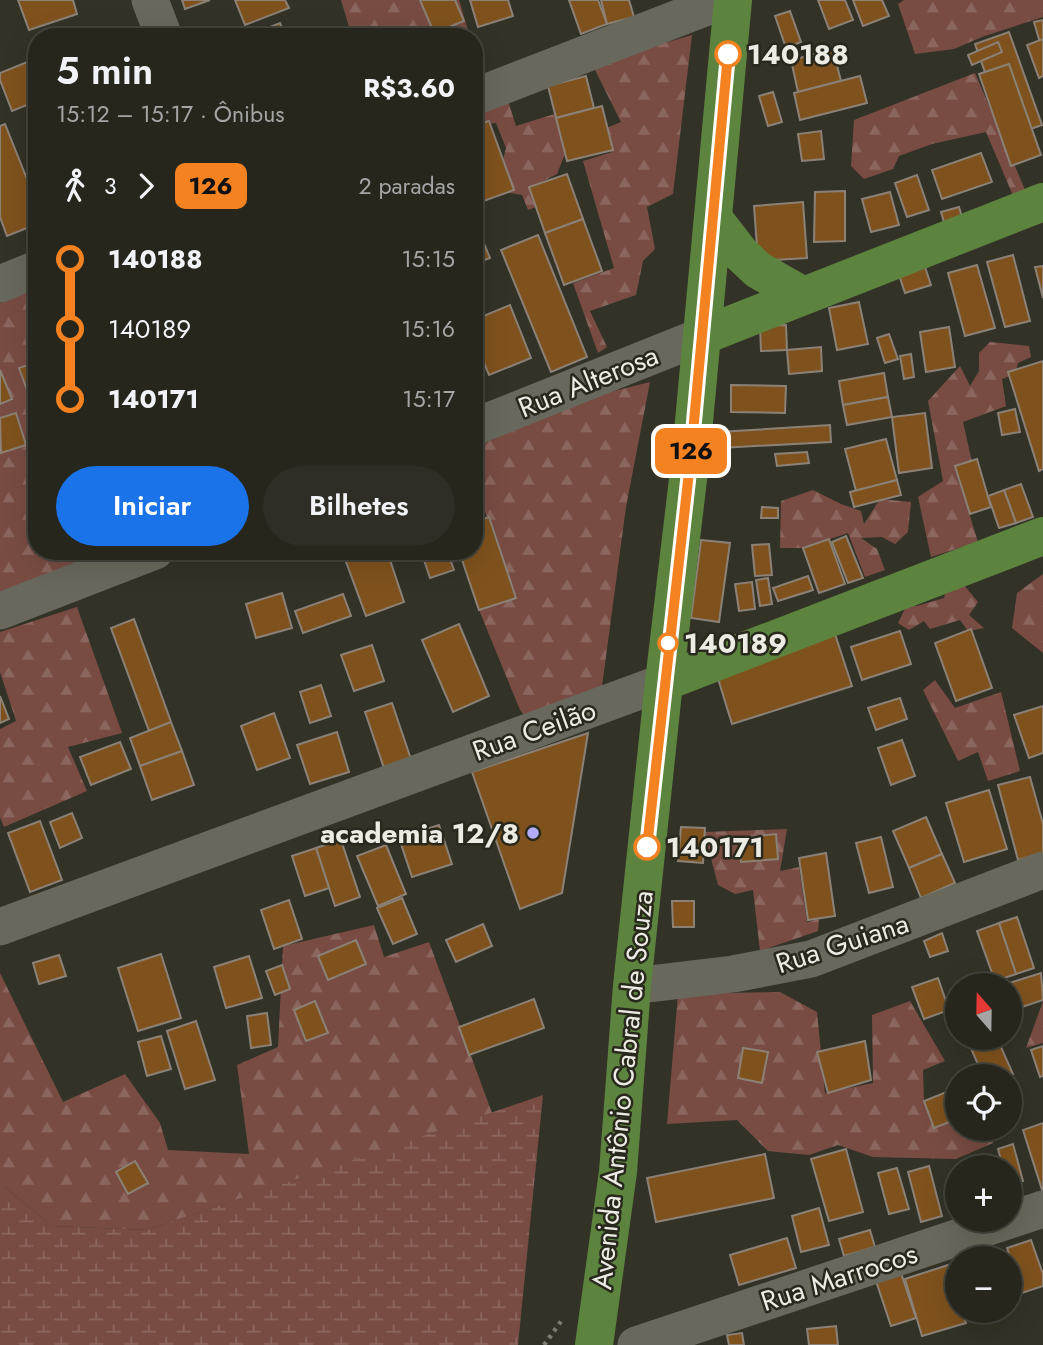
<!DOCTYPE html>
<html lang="pt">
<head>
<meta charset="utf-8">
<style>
	:root { --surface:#26261d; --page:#2e2e26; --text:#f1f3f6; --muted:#a4a5a4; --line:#42433b; --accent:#1a73e8 }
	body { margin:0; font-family:Jost,sans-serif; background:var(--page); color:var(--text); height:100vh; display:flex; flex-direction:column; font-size:26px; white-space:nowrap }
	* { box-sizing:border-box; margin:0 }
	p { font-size:23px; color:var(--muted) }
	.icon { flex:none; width:38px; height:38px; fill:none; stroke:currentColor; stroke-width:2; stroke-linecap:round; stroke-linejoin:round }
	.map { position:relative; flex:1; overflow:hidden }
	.side { position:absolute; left:28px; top:28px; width:455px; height:532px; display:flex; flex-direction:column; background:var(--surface); border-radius:28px; box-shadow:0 7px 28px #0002,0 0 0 2px var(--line) }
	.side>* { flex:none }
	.badge { padding:0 14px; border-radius:10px; font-size:24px; line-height:46px }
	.needle { width:46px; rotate:340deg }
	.controls { position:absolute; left:945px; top:973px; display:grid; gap:14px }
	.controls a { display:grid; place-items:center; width:77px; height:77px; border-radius:50%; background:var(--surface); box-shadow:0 7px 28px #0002,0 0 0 2px var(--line); font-size:35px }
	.map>.badge { position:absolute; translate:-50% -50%; box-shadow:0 0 0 4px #fff }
	.legs { display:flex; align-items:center; gap:10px; height:77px; padding:0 28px; font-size:23px }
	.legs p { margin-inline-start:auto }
	.summary { display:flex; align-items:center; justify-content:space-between; height:119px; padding:0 28px }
	h1 { font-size:38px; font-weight:600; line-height:52px }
	.button { display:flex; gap:14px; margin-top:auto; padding:14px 28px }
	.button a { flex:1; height:80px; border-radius:42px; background:var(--accent); color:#fff; font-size:28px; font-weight:600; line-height:80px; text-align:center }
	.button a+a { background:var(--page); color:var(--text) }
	ul { padding:0 28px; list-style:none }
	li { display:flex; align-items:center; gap:24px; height:70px; font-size:26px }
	li i { display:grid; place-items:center; width:10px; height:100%; margin:0 9px; background:currentColor }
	li i::after { content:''; width:18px; height:18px; margin:-9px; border:5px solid; border-radius:50%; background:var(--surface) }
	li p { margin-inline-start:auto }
	li:first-child i { background:linear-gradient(#0000 50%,currentColor 0) }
	li:last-child i { background:linear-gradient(currentColor 50%,#0000 0) }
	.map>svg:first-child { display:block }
	.forest { fill:url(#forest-firs) }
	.wetland { fill:url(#wetland-marsh) }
	.building { fill:#7f521d; stroke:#8b8177; stroke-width:2 }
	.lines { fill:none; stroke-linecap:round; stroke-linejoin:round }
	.path { stroke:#7d7c73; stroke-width:4.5; stroke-dasharray:3.5 5; stroke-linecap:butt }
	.minor { stroke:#69685c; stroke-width:37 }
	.major { stroke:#5c843e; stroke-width:38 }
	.line-1-casing { stroke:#fff; stroke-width:16 }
	.line-1 { stroke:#f58220; stroke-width:10 }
	.stop-1-dot { fill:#fff; stroke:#f58220; stroke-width:3.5 }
	.poi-dot { fill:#b3adf9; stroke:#29281d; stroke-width:2.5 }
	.labels { text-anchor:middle; stroke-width:5; stroke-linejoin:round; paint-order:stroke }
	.stop-label { font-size:28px; font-weight:bold; fill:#ecebe4; stroke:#29281d; text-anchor:start }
	.street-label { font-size:28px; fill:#ecebe4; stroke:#29281d }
	.poi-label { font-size:28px; font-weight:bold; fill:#ecebe4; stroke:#29281d; text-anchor:end }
</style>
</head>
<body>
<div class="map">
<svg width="1043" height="1345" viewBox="0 0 1043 1345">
	<defs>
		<pattern id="forest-firs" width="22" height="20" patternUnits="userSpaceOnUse" patternTransform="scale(1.75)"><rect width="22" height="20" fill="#784c43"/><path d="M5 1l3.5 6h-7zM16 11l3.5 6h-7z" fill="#8b665e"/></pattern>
		<pattern id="wetland-marsh" width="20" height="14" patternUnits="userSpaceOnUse" patternTransform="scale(1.75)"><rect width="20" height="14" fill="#784c43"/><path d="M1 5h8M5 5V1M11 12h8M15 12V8" fill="none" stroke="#8b665e"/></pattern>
	</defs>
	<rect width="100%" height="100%" fill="#333227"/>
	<g class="forest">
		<path d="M341 0H459L470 37H352Z"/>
		<path d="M904 0H1043V17L982 37 954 49 915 54 898 4Z"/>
		<path d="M692 35 673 194 647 207 655 249 643 261 636 295 590 311 607 347 598 353 573 283 614 268 583 161 612 152 600 149 599 131 621 122 592 64Z"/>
		<path d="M975 73 1026 192 1014 198 986 132 932 144 899 156 893 169 864 179 851 166 854 120Z"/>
		<path d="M507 98 516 126 564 111 570 141 557 174 538 184 541 205 528 210 522 195 495 190 506 148 496 123 480 125 474 120V104Z"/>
		<path d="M37 288V551H115L0 598V303Z"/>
		<path d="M990 342 1029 346 1031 357 1018 363 1015 374 1002 379 1006 406 963 422 972 462 955 467 978 542 931 557 918 497 943 481 928 401 960 366 970 386 979 371V353Z"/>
		<path d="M650 382 626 507 601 694 527 719 520 710 479 610 515 598 474 480V447L602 394Z"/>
		<path d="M813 490 841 504 861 511 864 524 880 499 911 502 908 532 895 544 882 537 861 538 877 549 885 570 865 577 848 533 803 548H780L781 501Z"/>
		<path d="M1043 574V653L1012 628 1017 593Z"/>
		<path d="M964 585 978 602 969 615 984 628 968 631 960 620 930 629 924 621 909 630 898 623 907 605 917 606 944 598 946 590Z"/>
		<path d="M77 607 122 733 68 747 87 791 4 827 0 817V729L16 721 0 672V632Z"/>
		<path d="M935 680 955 708 1001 692 1020 771 988 781 978 752 958 761 923 690Z"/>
		<path d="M787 829 780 871 799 867 807 922 819 919 818 931 760 951 753 890 735 894 718 885 704 832Z"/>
		<path d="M374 925 384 957 429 942 492 1113 147 1230 52 1226 0 1183V973L63 1102 125 1074 160 1123 168 1150 249 1154 237 1065 278 1047 283 946Z"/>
		<path d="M780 992 817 1012 825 1093 873 1083 872 1015 910 1001 945 1061 923 1070 924 1101 932 1125 957 1118V1129H995L993 1143 956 1159 873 1157 838 1145 809 1155 768 1151 737 1120 667 1124 678 994Z"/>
		<path d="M1043 1000V1043L1026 1048 1043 1001Z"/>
	</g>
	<path class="wetland" d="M543 1095 518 1345H0V1183L52 1226 147 1230Z"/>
	<g class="building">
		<path d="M18 0H73L77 14 29 30Z"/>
		<path d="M182 0H210L185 9Z"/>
		<path d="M235 0H285L289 8 245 25Z"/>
		<path d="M420 0H455L464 21 434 33Z"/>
		<path d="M470 0H508L513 16 478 27Z"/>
		<path d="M569 0H598L607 24 581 34Z"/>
		<path d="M601 0H629L634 17 607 24Z"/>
		<path d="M818 0H845L853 20 829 29Z"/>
		<path d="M853 0H882L889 16 863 26Z"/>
		<path d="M790 11 801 42 786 48 775 16Z"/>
		<path d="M1043 20V53L1034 22Z"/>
		<path d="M280 23 286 37H253L252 34Z"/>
		<path d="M1009 32 1042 125 1008 137 975 44Z"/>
		<path d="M1043 39V76L1039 78 1027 45Z"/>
		<path d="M998 42 1002 52 972 65 968 55Z"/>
		<path d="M833 50 841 81 798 92 791 60Z"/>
		<path d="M37 58V101L12 111 0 80V73Z"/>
		<path d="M1009 64 1041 155 1011 166 979 74Z"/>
		<path d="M586 76 594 108 556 118 548 86Z"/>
		<path d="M860 76 867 103 800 120 794 93Z"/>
		<path d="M773 92 782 122 768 126 759 96Z"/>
		<path d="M602 106 613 150 567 161 556 118Z"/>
		<path d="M489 121 514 190 478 203 474 193V126Z"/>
		<path d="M5 124 37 204V224L7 236 0 217V126Z"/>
		<path d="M821 131 824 159 802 161 798 134Z"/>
		<path d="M981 153 992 182 942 199 932 170Z"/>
		<path d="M567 174 583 219 545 233 529 187Z"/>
		<path d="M917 175 929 210 907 217 895 183Z"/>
		<path d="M845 191V241L814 242 815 192Z"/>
		<path d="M890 192 899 225 871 232 862 199Z"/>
		<path d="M803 202 807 258 758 261 754 206Z"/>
		<path d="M959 207 964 224 946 229 941 212Z"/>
		<path d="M583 219 602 271 564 285 545 233Z"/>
		<path d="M475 222 490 258 474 264V223Z"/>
		<path d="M538 235 587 357 551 372 501 250Z"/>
		<path d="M1013 255 1030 321 1005 327 987 262Z"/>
		<path d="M977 265 995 328 965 336 948 273Z"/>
		<path d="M1043 266V298L1035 267Z"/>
		<path d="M925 267 931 285 905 293 899 275Z"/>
		<path d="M859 302 868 344 837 350 829 308Z"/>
		<path d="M510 305 531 358 489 375 474 339V320Z"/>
		<path d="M786 325 787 350 761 351 760 326Z"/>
		<path d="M949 327 955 367 926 372 920 332Z"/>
		<path d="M889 334 898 359 885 363 877 338Z"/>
		<path d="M821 347 822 371 789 374 787 350Z"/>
		<path d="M911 354 914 377 904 379 900 356Z"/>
		<path d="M1043 361V469L1039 471 1008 372Z"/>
		<path d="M37 362V417L19 368Z"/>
		<path d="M0 370 12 399 0 404Z"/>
		<path d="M884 373 888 397 843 405 839 381Z"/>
		<path d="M731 385 786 386 785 413 731 412Z"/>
		<path d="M888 397 892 417 847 425 843 405Z"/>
		<path d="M1015 409 1020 432 1002 435 998 413Z"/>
		<path d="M16 413 26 445 1 453 0 418Z"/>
		<path d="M925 413 932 468 899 473 892 417Z"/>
		<path d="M830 425 831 442 720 448 719 432Z"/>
		<path d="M886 439 897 480 856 491 845 449Z"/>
		<path d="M807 452 809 463 777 466 775 454Z"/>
		<path d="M977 459 991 507 970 514 955 466Z"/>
		<path d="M897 480 901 495 854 507 850 492Z"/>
		<path d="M1021 484 1033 517 1016 523 1004 490Z"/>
		<path d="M1004 490 1016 523 999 528 988 496Z"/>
		<path d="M762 507 778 508V518H761Z"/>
		<path d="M489 517 516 598 479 610 459 551H474V522Z"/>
		<path d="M846 536 863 578 848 583 832 542Z"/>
		<path d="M829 539 845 584 819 593 803 548Z"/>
		<path d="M701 540 730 543 719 622 691 618Z"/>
		<path d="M769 544 772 575 755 576 752 545Z"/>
		<path d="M367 551H387L404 602 366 616 345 559Z"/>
		<path d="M421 551H447L454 570 430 578Z"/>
		<path d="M808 576 813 590 778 601 773 588Z"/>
		<path d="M768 578 772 604 760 606 756 580Z"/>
		<path d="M752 582 755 609 739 611 735 584Z"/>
		<path d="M282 593 292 628 256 638 246 604Z"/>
		<path d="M343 594 351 616 303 633 295 611Z"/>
		<path d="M134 619 171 722 149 731 111 628Z"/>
		<path d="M459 624 489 696 453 712 422 640Z"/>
		<path d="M971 629 992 688 956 701 935 643Z"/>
		<path d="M900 631 911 664 862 680 851 647Z"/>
		<path d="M835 634 852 686 732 724 716 672Z"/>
		<path d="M372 645 384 681 354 691 341 655Z"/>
		<path d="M321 685 331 716 310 723 300 692Z"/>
		<path d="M0 696 9 719 0 723Z"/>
		<path d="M900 698 907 719 876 730 868 708Z"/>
		<path d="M392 703 414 768 387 777 365 712Z"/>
		<path d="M1043 706V753L1029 758 1014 715Z"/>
		<path d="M274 713 290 758 257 770 241 726Z"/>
		<path d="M171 722 182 751 140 766 130 738Z"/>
		<path d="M337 732 349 772 310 784 297 745Z"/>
		<path d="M588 733 562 893 520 909 472 772Z"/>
		<path d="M902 740 915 776 891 785 878 748Z"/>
		<path d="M120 742 131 769 91 785 80 757Z"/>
		<path d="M182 751 194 785 152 800 140 766Z"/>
		<path d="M1030 777 1043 824V853L1018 860 998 785Z"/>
		<path d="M989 790 1007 849 964 862 946 803Z"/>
		<path d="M72 813 82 838 60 848 50 822Z"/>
		<path d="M926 817 942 854 909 868 893 831Z"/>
		<path d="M40 821 62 880 30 892 8 833Z"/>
		<path d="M439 825 452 864 412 877 399 838Z"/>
		<path d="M681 827 705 828 703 863 678 861Z"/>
		<path d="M776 834 778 859 741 862 739 838Z"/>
		<path d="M881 837 893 887 869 893 856 843Z"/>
		<path d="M341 840 360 897 335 906 316 848Z"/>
		<path d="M386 845 406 894 378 906 357 856Z"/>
		<path d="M316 848 329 888 305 896 292 856Z"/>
		<path d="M826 853 835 916 808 920 799 858Z"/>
		<path d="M942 854 955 883 921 898 909 868Z"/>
		<path d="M402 898 417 934 393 944 377 908Z"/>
		<path d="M289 900 302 939 274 949 261 910Z"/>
		<path d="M672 901H694V927H673Z"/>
		<path d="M1017 917 1034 968 1016 974 999 923Z"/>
		<path d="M999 923 1016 974 995 981 977 931Z"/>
		<path d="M483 924 492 946 456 962 446 940Z"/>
		<path d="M942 933 948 951 930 957 924 941Z"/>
		<path d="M356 940 366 964 328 980 318 956Z"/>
		<path d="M161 954 181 1018 138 1031 118 968Z"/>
		<path d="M59 955 66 976 39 984 33 963Z"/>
		<path d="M249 956 262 998 226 1008 214 967Z"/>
		<path d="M282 965 290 989 275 995 266 971Z"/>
		<path d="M1041 973 1043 1000 1010 1011V985H1003Z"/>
		<path d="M938 978 949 1010 924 1019 912 987Z"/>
		<path d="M534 999 544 1028 469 1055 459 1027Z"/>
		<path d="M315 1001 328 1033 306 1041 294 1010Z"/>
		<path d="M267 1013 271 1045 251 1048 247 1016Z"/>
		<path d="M196 1021 215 1080 185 1089 167 1031Z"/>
		<path d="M161 1036 171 1069 147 1076 138 1042Z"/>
		<path d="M988 1038H997L1013 1074 1006 1076H983L970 1046Z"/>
		<path d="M865 1041 871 1080 828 1093 817 1052Z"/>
		<path d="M1043 1046V1076L1040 1077 1031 1050Z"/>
		<path d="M743 1048 768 1052 762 1083 738 1078Z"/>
		<path d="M954 1089 957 1097V1119L934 1128 924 1101Z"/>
		<path d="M1043 1123V1193L1023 1130Z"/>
		<path d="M1013 1144 1023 1181 1010 1184V1167H1003L998 1149Z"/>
		<path d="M846 1149 863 1212 829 1221 811 1159Z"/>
		<path d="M765 1154 774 1198 656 1222 647 1178Z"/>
		<path d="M135 1161 148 1183 128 1194 116 1172Z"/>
		<path d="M929 1166 942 1216 921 1222 908 1172Z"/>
		<path d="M897 1168 909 1209 889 1214 878 1173Z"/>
		<path d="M819 1208 829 1245 801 1252 792 1216Z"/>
		<path d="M870 1230 875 1247 844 1256 839 1239Z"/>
		<path d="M787 1238 796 1268 739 1285 730 1255Z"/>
		<path d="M1031 1240 1043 1274V1286L1022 1293 1007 1248Z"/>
		<path d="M948 1265 957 1294V1311H962L966 1323 922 1336 905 1279Z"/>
		<path d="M899 1267 916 1318 891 1326 874 1275Z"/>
		<path d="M836 1326 838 1345H809L807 1329Z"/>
		<path d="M742 1333 744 1345H729L727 1335Z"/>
	</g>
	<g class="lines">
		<path class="path" d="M544 1345 562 1320"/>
		<g class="minor">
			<path d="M150 0 164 37"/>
			<path d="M474 97 725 0"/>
			<path d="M0 284 37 269"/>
			<path d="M474 427 702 336"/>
			<path d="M0 611 155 551"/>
			<path d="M0 927 664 682"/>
			<path d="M632 986 733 974 811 959 1043 870"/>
			<path d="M636 1345 1043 1209"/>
		</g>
		<g class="major">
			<path d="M713 218 741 254 758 270 802 295"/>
			<path d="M702 336 1043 202"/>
			<path d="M664 682 1043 536"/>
			<path d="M594 1345 618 1172 632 986 664 682 691 454 733 0"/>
		</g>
	</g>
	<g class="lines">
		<defs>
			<path id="line-1" d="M647 847 691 454 728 54"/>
		</defs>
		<use href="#line-1" class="line-1-casing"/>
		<use href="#line-1" class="line-1"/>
	</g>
	<g class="stop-1-dot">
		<circle cx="728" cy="54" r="12"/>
		<circle cx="668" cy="643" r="9"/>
		<circle cx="647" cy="847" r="12"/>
	</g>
	<circle class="poi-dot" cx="533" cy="833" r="7"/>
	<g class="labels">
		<g class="stop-label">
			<text x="747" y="64">140188</text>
			<text x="684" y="653">140189</text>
			<text x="666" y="857">140171</text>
		</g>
		<g class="street-label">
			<text transform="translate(588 381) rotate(-22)" y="10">Rua Alterosa</text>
			<text transform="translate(534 730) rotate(-20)" y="10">Rua Ceilão</text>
			<text transform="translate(842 943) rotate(-18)" y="10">Rua Guiana</text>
			<text transform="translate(622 1090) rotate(-84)" y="10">Avenida Antônio Cabral de Souza</text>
			<text transform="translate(839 1277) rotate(-18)" y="10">Rua Marrocos</text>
		</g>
		<g class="poi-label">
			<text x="519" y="843">academia 12/8</text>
		</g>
	</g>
</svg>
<div class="controls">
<a><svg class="needle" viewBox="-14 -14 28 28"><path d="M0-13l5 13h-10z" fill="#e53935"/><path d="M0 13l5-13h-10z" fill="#a4a5a4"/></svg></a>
<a><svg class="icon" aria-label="locate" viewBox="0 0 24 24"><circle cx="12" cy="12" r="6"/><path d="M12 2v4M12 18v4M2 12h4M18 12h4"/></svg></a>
<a>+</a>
<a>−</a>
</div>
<b class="badge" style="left:691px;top:451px;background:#f58220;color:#111">126</b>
<section class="side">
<div class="summary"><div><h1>5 min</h1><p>15:12 – 15:17 · Ônibus</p></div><b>R$3.60</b></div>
<div class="legs"><svg class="icon" aria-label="walk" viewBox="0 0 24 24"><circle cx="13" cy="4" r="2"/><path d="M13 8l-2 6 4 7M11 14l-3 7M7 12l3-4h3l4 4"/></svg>3<svg class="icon" aria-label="forward" viewBox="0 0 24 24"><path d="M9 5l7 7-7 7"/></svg><b class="badge" style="background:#f58220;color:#111">126</b><p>2 paradas</p></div>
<ul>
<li><i style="color:#f58220"></i><b>140188</b><p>15:15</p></li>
<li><i style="color:#f58220"></i><span>140189</span><p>15:16</p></li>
<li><i style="color:#f58220"></i><b>140171</b><p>15:17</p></li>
</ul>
<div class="button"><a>Iniciar</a><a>Bilhetes</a></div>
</section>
</div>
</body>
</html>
